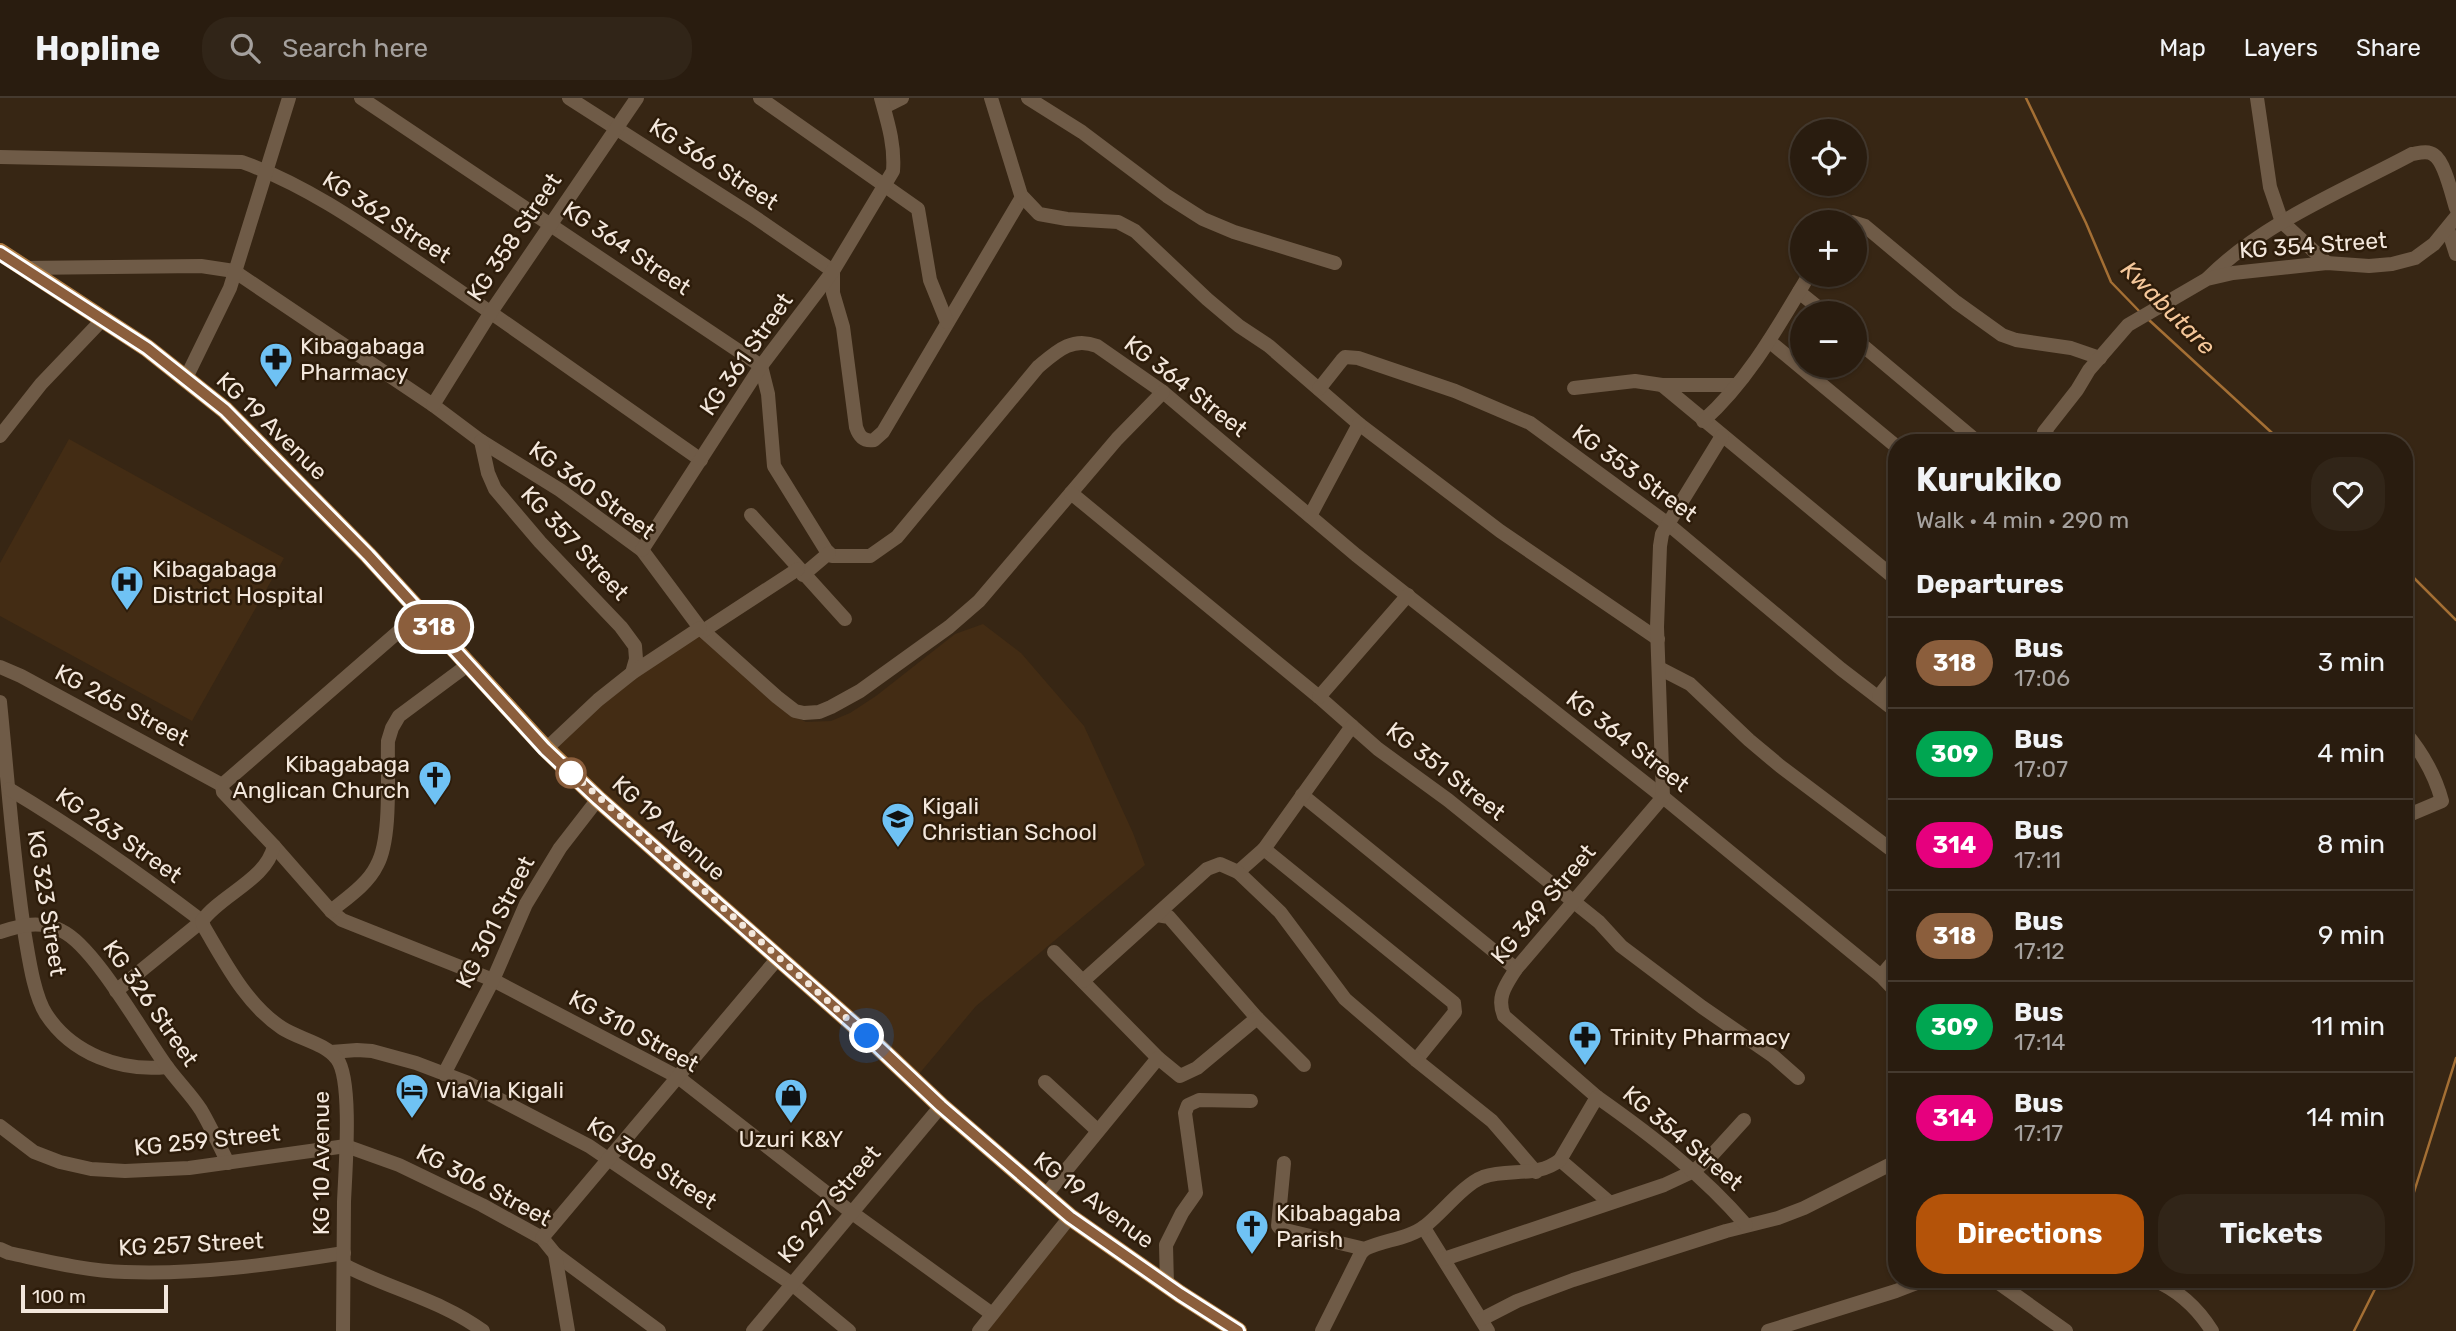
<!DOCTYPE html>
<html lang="en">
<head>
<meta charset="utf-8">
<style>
	:root { --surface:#291c0f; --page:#312518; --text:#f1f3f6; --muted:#a5a19e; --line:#453a2f; --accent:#b45309 }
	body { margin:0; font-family:Rubik,sans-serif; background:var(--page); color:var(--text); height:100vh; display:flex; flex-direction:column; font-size:26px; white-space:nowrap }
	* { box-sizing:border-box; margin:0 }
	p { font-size:23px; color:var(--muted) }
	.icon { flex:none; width:38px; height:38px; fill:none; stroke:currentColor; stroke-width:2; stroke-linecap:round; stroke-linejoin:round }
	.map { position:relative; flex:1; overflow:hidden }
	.panel { position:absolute; left:1888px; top:336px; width:525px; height:854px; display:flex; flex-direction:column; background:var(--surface); border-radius:28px; box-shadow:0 2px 5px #0004,0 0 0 2px var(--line) }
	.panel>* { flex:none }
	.badge { padding:0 14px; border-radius:23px; font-size:24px; line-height:46px }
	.tools { position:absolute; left:1790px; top:21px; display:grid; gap:14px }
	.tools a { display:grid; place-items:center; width:77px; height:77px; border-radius:50%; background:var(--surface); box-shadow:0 2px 5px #0004,0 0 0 2px var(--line); font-size:35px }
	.scale { position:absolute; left:21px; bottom:18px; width:147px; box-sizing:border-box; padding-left:7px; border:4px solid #f3e7dc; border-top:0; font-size:19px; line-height:24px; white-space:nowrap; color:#f3e7dc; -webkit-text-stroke:5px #2d1c0a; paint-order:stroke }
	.you { position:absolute; width:35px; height:35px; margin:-18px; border:5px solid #fff; border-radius:50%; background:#1a73e8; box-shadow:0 0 0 10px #1a73e833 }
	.map>.badge { position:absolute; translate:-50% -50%; box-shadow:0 0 0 4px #fff }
	h2 { padding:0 28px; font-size:26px; line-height:63px }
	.round { display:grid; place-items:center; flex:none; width:74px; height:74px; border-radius:28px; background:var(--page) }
	.headline { display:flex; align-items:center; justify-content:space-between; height:119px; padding:0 28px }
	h1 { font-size:33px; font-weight:700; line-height:52px }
	.action { display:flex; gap:14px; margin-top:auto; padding:14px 28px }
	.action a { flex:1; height:80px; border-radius:28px; background:var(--accent); color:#fff; font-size:28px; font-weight:700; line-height:80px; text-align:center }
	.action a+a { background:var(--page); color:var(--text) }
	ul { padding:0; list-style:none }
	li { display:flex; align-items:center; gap:21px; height:91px; padding:0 28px; border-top:2px solid var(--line) }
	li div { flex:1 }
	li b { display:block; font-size:26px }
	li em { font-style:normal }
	li .badge { min-width:77px; font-weight:700; text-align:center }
	header { display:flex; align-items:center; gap:42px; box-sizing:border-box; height:98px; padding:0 35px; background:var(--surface); border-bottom:2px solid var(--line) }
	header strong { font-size:33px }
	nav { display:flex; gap:38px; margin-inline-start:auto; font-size:24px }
	.search { width:490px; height:63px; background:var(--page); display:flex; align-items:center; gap:18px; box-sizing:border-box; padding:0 24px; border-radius:28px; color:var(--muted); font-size:26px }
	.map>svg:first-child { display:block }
	.built { fill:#432c14 }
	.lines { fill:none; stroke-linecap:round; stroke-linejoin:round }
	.stream { stroke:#a46f34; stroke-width:2.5 }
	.minor { stroke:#6f5b47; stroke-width:14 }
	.major { stroke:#af7c43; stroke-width:18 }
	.line-casing { stroke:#fff; stroke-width:16 }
	.line { stroke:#8b5e3c; stroke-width:10 }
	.walk { stroke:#f3e7dc; stroke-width:7; stroke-dasharray:0 12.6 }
	.stop-dot { fill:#fff; stroke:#8b5e3c; stroke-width:3.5 }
	.labels { text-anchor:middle; stroke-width:5; stroke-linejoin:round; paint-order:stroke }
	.street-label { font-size:23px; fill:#f3e7dc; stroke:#2d1c0a }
	.poi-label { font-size:23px; fill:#f3e7dc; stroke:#2d1c0a; text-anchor:start }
	.water-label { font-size:24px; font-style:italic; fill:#f5c79a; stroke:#2d1c0a }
</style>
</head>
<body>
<header>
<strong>Hopline</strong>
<div class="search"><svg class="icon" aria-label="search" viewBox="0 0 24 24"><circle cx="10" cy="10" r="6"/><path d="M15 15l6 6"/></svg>Search here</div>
<nav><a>Map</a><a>Layers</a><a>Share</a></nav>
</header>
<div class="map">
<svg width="2456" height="1233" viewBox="0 0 2456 1233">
	<rect width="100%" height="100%" fill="#372614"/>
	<g class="built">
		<path d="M69 341 284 460 192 623 0 518V465Z"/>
		<path d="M983 526 1021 555 1084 628 1133 735 1145 767 976 908 914 982 546 651 700 530 792 617 806 624 831 623 850 615 876 598 955 536Z"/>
		<path d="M1070 1119 1239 1233H981Z"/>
	</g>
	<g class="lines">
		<g class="stream">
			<path d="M2026 0 2086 125 2111 184 2141 215"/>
			<path d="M2149 222 2283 345"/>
			<path d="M2404 470 2456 522"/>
			<path d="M2404 1126 2456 960"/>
			<path d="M2354 1233 2380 1181"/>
		</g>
		<g class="minor">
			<path d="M361 0 761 268 768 296 774 368 826 452 832 458H870L897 439 1038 269C1056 254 1072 238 1097 248L1163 294 1356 457 1663 699 1881 878 1897 895"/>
			<path d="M569 0 750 116 833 173V195L843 229 856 329C859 338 863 344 874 342L883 334 1022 99"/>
			<path d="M760 0 918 111 930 182 947 224"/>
			<path d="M991 0 1021 97 1039 116 1067 121 1118 124 1135 133 1207 201 1239 228 1269 248 1359 326 1500 433 1658 541"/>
			<path d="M1028 0 1082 34 1167 98 1203 121 1234 134 1335 165"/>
			<path d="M2257 0 2270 89 2282 124 2327 165"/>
			<path d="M884 9 902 0"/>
			<path d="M0 59 242 64C312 89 374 135 435 176 524 237 612 300 701 362"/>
			<path d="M1852 124 1865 128 1956 204 2002 237 2016 242 2071 250 2100 260"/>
			<path d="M2448 131 2456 156"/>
			<path d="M23 170 201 168 234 173 433 307 481 343 560 392 642 452 700 530 777 599 795 613 804 615 819 614 831 609 860 593 949 529 979 503 1117 341 1163 294"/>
			<path d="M2208 180C2264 124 2343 93 2412 56 2419 55 2428 52 2434 57 2445 64 2452 98 2456 110"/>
			<path d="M1799 194 1825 215"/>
			<path d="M1855 241 1979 345"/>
			<path d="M1769 243 1897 349"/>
			<path d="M186 280 230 190 289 0"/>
			<path d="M1662 287 1897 482"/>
			<path d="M1574 290 1635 283 1662 287H1736"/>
			<path d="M1319 291 1342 262 1345 259 1358 260 1455 293 1530 325 1668 426 1841 571 1897 614"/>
			<path d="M433 307 491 214 637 0"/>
			<path d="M1703 323C1748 283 1779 227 1809 177"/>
			<path d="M0 338 41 286 103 221"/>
			<path d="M481 343 488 375 495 391 540 444 621 529 635 548 636 561 632 575"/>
			<path d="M2055 345 2044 334 2077 292 2089 272 2128 227 2207 181 2233 175 2327 165 2369 168 2392 166 2415 160 2434 146 2456 119"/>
			<path d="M1071 395 1319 599 1378 651 1448 702 1599 824 1621 848 1702 909 1773 958 1798 980"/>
			<path d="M751 417 845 521"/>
			<path d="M1310 418 1359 326"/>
			<path d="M642 452 761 268 833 173 893 73C895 47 888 25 881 0"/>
			<path d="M803 477 829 455"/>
			<path d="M703 533 798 471"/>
			<path d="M0 569 21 578 222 687"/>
			<path d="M1659 570 1690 586 1749 642 1780 668 1897 756"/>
			<path d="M1879 598 1897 575"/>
			<path d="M1319 599 1408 497"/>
			<path d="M0 604C8 682 13 761 25 838 29 861 34 897 46 916 72 956 121 974 167 969"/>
			<path d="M2404 633C2422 654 2435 677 2442 703L2404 719"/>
			<path d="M546 651 598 602 632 575 700 530"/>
			<path d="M9 691C76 731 140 776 202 823L116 893"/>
			<path d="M1302 697 1516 871"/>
			<path d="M274 748 331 813 342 822 493 882 678 979 851 1114 992 1216"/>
			<path d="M1264 751 1454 905 1455 914 1416 962"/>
			<path d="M1238 774 1264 751 1352 628"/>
			<path d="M331 813C347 800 368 786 377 767 392 740 387 675 388 643L392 630 399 618 469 566"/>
			<path d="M1157 817 1169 819 1257 920 1304 967"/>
			<path d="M0 834C22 827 40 822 62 833 94 848 142 934 165 966 176 982 191 996 201 1012 211 1029 219 1047 228 1065"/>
			<path d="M1054 854 1158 960 1180 978 1197 970 1257 920"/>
			<path d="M1881 878 1897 859"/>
			<path d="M1083 883 1207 771 1220 766 1238 774 1280 814 1345 901 1416 962 1492 1023 1536 1074"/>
			<path d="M331 954 357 952 372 953 416 965 466 984 589 1048 792 1186 849 1233"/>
			<path d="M444 976 493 882 526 806 560 750 598 701"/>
			<path d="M1045 984 1097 1032"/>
			<path d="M1597 999 1504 918C1496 899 1506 887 1516 871L1663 699 1657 529 1660 448 1662 436 1668 426 1722 338"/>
			<path d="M0 1028 34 1054 60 1064 91 1071 125 1073 189 1070 346 1048 399 1067 482 1107 542 1140 555 1156 659 1233"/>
			<path d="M1560 1062 1609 1104"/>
			<path d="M1284 1065 1278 1128 1281 1131 1365 1151"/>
			<path d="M1045 1098 1158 960"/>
			<path d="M1424 1130 1488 1233"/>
			<path d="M542 1140 778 860"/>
			<path d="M0 1151 9 1155C47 1163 86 1173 125 1174 196 1177 275 1166 344 1155"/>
			<path d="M555 1156 568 1233"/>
			<path d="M1444 1161 1664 1087 1694 1073 1713 1056 1744 1022"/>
			<path d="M344 1167C390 1191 441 1202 483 1233"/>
			<path d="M1993 1181 2066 1233"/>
			<path d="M2152 1181C2178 1192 2197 1209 2212 1233"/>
			<path d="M1167 1187 1166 1147 1182 1115 1196 1095 1185 1015 1188 1007 1199 1002 1251 1003"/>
			<path d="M1482 1221 1517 1203 1573 1182 1726 1133 1778 1120 1804 1110 1897 1063"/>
			<path d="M343 1233C343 1190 344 1147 344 1104 345 1076 353 982 337 961 325 945 299 941 282 930 246 906 226 866 204 829L202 823C222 796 266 782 274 748L223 694 222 687 421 514"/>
			<path d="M753 1233 941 1008"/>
			<path d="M979 1233 1070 1119"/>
			<path d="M1322 1233 1361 1155 1365 1151C1383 1142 1409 1141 1425 1128 1441 1116 1464 1086 1483 1079 1510 1070 1537 1080 1560 1062L1597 999C1651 1037 1703 1077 1746 1127"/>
			<path d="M1768 1233 1896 1193 1927 1181"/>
		</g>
		<path class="major" d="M0 154 147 250 225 312 368 457 546 651 598 701 867 938 941 1008 1070 1119 1180 1196 1238 1233"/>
	</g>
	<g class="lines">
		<defs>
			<path id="line" d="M0 155 147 250 225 312 368 457 545 651 598 701 867 938 941 1008 1070 1119 1180 1196 1238 1233"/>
		</defs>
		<use href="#line" class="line-casing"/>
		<use href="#line" class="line"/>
		<path class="walk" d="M571 675 563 667 867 938"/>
	</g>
	<defs>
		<symbol id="pharmacy-pin" viewBox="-11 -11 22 30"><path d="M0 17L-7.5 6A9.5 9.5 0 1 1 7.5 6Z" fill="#6fc2f4" stroke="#2d1c0a"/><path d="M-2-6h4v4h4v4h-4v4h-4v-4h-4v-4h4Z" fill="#111"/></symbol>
		<symbol id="hospital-pin" viewBox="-11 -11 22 30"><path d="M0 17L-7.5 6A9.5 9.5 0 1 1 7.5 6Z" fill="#6fc2f4" stroke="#2d1c0a"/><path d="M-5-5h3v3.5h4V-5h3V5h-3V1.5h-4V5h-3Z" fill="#111"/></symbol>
		<symbol id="church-pin" viewBox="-11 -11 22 30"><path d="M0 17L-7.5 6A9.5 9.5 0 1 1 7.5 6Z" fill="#6fc2f4" stroke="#2d1c0a"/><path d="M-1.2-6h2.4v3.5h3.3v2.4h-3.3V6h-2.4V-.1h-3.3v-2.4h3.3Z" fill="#111"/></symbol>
		<symbol id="school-pin" viewBox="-11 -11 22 30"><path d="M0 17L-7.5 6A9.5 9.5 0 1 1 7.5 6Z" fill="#6fc2f4" stroke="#2d1c0a"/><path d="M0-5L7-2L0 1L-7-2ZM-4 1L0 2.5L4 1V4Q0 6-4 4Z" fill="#111"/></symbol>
		<symbol id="hotel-pin" viewBox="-11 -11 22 30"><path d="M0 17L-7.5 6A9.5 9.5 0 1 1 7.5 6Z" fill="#6fc2f4" stroke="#2d1c0a"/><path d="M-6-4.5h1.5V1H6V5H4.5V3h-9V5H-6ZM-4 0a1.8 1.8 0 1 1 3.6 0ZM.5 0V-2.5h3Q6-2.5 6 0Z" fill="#111"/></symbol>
		<symbol id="shop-pin" viewBox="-11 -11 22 30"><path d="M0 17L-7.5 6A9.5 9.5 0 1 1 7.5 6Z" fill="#6fc2f4" stroke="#2d1c0a"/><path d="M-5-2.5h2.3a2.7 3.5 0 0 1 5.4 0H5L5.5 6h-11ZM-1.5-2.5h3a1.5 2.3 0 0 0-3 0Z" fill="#111"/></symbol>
	</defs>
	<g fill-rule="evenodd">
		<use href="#pharmacy-pin" x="257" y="242" width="38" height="52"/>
		<use href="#hospital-pin" x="108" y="465" width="38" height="52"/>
		<use href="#church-pin" x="416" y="660" width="38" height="52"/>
		<use href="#school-pin" x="879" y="702" width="38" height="52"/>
		<use href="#pharmacy-pin" x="1566" y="920" width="38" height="52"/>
		<use href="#hotel-pin" x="393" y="973" width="38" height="52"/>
		<use href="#shop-pin" x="772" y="978" width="38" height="52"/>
		<use href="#church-pin" x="1233" y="1109" width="38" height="52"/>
	</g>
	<circle class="stop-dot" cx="571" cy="675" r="14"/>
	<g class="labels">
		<g class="street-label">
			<text transform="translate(714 66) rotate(33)" y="8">KG 366 Street</text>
			<text transform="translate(387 119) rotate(33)" y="8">KG 362 Street</text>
			<text transform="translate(514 139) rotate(-56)" y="8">KG 358 Street</text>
			<text transform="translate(2313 147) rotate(-4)" y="8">KG 354 Street</text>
			<text transform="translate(627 150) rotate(34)" y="8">KG 364 Street</text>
			<text transform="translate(746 256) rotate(-55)" y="8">KG 361 Street</text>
			<text transform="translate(1186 288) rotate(38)" y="8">KG 364 Street</text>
			<text transform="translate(272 328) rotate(44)" y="8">KG 19 Avenue</text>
			<text transform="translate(1635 375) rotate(36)" y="8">KG 353 Street</text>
			<text transform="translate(592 392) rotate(36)" y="8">KG 360 Street</text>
			<text transform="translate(575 445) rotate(47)" y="8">KG 357 Street</text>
			<text transform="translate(122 607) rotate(28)" y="8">KG 265 Street</text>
			<text transform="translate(1628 643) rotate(38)" y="8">KG 364 Street</text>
			<text transform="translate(1446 673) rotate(38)" y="8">KG 351 Street</text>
			<text transform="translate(669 730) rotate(42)" y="8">KG 19 Avenue</text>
			<text transform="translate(119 737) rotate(35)" y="8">KG 263 Street</text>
			<text transform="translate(47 805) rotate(81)" y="8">KG 323 Street</text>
			<text transform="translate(1543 806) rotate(-50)" y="8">KG 349 Street</text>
			<text transform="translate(495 824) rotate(-63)" y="8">KG 301 Street</text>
			<text transform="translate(151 905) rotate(55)" y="8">KG 326 Street</text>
			<text transform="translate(634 933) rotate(29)" y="8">KG 310 Street</text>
			<text transform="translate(1683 1040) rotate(40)" y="8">KG 354 Street</text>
			<text transform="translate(207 1042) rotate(-6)" y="8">KG 259 Street</text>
			<text transform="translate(321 1065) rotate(-90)" y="8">KG 10 Avenue</text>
			<text transform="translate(652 1065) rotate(33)" y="8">KG 308 Street</text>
			<text transform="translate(484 1087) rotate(28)" y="8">KG 306 Street</text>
			<text transform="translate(1094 1102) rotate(37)" y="8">KG 19 Avenue</text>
			<text transform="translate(829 1106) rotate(-50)" y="8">KG 297 Street</text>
			<text transform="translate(191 1146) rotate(-3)" y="8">KG 257 Street</text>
		</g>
		<g class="poi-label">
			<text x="300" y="256">Kibagabaga<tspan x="300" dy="26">Pharmacy</tspan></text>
			<text x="152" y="479">Kibagabaga<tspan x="152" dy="26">District Hospital</tspan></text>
			<text x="410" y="674" text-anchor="end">Kibagabaga<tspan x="410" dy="26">Anglican Church</tspan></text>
			<text x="922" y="716">Kigali<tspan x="922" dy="26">Christian School</tspan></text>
			<text x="1610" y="947">Trinity Pharmacy</text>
			<text x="436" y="1000">ViaVia Kigali</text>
			<text x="791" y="1049" text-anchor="middle">Uzuri K&amp;Y</text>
			<text x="1276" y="1123">Kibabagaba<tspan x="1276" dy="26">Parish</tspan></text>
		</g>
		<g class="water-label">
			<text transform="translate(2168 210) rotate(45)" y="8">Kwabutare</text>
		</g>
	</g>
</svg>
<div class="tools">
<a><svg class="icon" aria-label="locate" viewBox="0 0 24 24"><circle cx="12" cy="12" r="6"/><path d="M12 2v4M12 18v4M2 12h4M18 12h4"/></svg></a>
<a>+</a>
<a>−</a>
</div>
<div class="scale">100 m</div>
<div class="you" style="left:867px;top:938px"></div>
<b class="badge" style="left:434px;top:529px;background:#8b5e3c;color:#fff">318</b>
<section class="panel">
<div class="headline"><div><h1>Kurukiko</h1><p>Walk · 4 min · 290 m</p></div><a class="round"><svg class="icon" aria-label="heart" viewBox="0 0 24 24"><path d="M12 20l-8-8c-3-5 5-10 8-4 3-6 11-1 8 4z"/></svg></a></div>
<h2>Departures</h2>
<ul>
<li><span class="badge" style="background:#8b5e3c;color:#fff">318</span><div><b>Bus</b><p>17:06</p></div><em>3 min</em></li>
<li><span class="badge" style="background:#00a651;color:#fff">309</span><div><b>Bus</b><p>17:07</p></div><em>4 min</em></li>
<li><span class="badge" style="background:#e6007e;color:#fff">314</span><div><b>Bus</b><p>17:11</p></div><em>8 min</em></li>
<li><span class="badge" style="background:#8b5e3c;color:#fff">318</span><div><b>Bus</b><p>17:12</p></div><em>9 min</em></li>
<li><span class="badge" style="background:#00a651;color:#fff">309</span><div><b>Bus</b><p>17:14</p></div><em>11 min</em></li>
<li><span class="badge" style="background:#e6007e;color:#fff">314</span><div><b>Bus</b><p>17:17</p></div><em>14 min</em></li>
</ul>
<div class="action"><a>Directions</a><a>Tickets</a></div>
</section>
</div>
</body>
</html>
